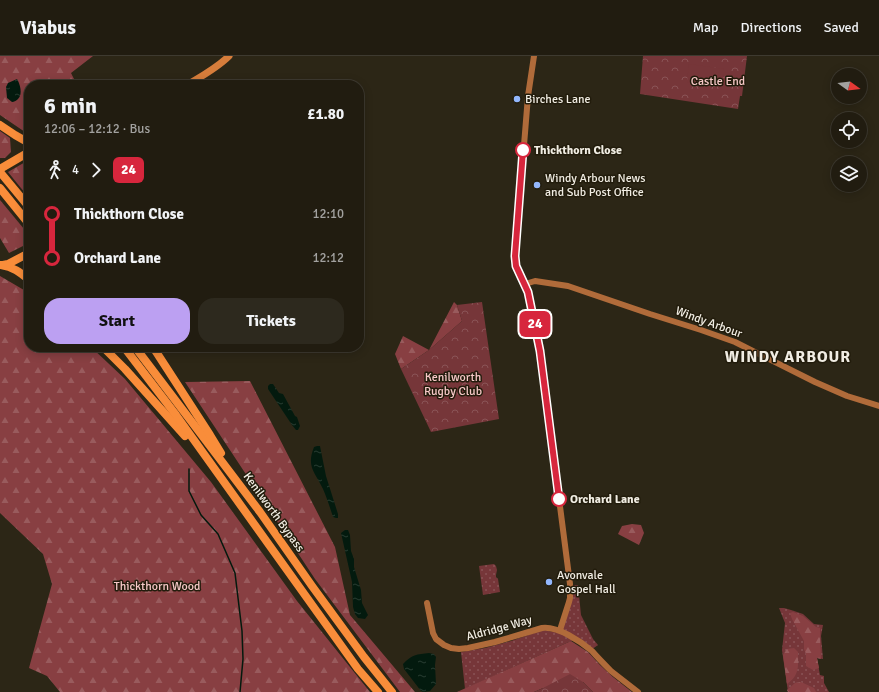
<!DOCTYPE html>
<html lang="en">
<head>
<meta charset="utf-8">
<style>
	:root { --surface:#211c10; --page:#2d291e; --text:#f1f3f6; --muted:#a2a19f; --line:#3e3a30; --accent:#bca0f2 }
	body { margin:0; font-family:Signika,sans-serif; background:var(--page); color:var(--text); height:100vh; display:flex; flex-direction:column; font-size:15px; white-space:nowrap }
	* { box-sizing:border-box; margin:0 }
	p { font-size:13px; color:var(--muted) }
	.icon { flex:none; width:22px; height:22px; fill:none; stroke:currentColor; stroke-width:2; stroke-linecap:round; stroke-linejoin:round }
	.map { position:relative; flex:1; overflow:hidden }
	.side { position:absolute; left:24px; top:24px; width:340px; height:272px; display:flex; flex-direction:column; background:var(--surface); border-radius:16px; box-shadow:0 2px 10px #0003,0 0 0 1px var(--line) }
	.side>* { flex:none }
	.badge { padding:0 8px; border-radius:6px; font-size:14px; line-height:26px }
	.needle { width:26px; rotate:105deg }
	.tools { position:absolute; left:831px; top:12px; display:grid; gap:8px }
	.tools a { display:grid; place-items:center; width:36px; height:36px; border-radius:50%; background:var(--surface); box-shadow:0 2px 10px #0003,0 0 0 1px var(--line); font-size:20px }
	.map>.badge { position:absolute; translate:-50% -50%; box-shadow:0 0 0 2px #fff }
	.legs { display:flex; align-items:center; gap:6px; height:44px; padding:0 20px; font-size:13px }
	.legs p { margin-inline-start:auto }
	.head { display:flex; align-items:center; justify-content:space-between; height:68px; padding:0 20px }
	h1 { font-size:22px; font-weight:700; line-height:30px }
	.primary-button { display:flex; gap:8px; margin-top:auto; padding:8px 20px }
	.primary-button a { flex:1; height:46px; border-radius:16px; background:var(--accent); color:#111; font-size:16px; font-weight:700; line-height:46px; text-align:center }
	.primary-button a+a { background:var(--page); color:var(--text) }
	ul { padding:0 20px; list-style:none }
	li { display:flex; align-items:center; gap:14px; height:44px; font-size:15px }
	li i { display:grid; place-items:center; width:6px; height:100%; margin:0 5px; background:currentColor }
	li i::after { content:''; width:10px; height:10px; margin:-5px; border:3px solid; border-radius:50%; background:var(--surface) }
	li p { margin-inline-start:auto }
	li:first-child i { background:linear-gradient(#0000 50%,currentColor 0) }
	li:last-child i { background:linear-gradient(currentColor 50%,#0000 0) }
	header { display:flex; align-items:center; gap:24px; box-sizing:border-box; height:56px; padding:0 20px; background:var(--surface); border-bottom:1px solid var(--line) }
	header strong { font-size:19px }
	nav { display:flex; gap:22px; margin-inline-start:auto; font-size:14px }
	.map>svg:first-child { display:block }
	.grass { fill:url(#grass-dots) }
	.forest { fill:url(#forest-firs) }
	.park { fill:url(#park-crowns) }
	.pitch { fill:#763639 }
	.water { fill:url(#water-ripples) }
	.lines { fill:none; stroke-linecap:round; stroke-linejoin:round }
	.stream { stroke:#031a0e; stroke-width:1.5 }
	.secondary { stroke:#b06b3a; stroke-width:6 }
	.primary { stroke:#d67d3b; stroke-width:7 }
	.highway { stroke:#f98d3a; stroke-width:8 }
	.line-1-casing { stroke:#fff; stroke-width:9 }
	.line-1 { stroke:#d7263d; stroke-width:6 }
	.poi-dot { fill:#93b7fd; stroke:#221c0c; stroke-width:1.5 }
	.stop-1-dot { fill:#fff; stroke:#d7263d; stroke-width:2 }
	.labels { text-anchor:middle; stroke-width:3; stroke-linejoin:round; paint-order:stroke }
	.park-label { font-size:12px; fill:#f7c9c8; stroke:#221c0c }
	.poi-label { font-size:12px; fill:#f1ede3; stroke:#221c0c; text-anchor:start }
	.stop-label { font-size:12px; font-weight:bold; fill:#f1ede3; stroke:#221c0c; text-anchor:start }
	.street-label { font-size:12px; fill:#f1ede3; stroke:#221c0c }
	.district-label { font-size:16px; font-weight:bold; letter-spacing:1px; fill:#f1ede3; stroke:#221c0c }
</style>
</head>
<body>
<header>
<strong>Viabus</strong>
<nav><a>Map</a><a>Directions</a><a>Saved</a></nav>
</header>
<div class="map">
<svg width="879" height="636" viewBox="0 0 879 636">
	<defs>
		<pattern id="grass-dots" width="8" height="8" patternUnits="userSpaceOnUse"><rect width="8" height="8" fill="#763639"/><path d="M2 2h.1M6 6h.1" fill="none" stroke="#8a5356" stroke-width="1.8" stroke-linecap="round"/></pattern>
		<pattern id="forest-firs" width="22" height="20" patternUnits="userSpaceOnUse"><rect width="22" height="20" fill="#883f42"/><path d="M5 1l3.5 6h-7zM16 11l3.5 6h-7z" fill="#995b5d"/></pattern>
		<pattern id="park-crowns" width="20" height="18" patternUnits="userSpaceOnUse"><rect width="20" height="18" fill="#763639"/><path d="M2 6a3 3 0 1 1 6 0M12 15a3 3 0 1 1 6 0" fill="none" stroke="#8a5356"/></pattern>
		<pattern id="water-ripples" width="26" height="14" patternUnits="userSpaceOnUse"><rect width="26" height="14" fill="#031a0e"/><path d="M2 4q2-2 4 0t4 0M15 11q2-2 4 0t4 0" fill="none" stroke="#283c31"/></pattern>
	</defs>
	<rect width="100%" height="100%" fill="#2c2616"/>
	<g class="grass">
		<path d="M494 508 496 510 497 514 496 519V521L498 523 500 536 483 539 479 510Z"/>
		<path d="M578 529 581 559 593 583 598 589 591 594 560 574 570 530Z"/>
		<path d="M779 552H784L791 554 803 558 814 568 823 569 821 580 823 603 817 602 820 619 824 620V627L829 636H788L782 594 785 567Z"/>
		<path d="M543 574 560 577 573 584 571 585 465 633 461 596 485 592 511 585Z"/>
	</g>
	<g class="forest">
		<path d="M0 0H93L71 17 77 29H29V77L25 76 0 59Z"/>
		<path d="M0 75 10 82 11 96 5 102H0Z"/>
		<path d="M27 105 29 108V142L8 116Z"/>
		<path d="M0 144 29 179V187L9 197 0 182Z"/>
		<path d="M0 220 29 237V291H91L125 323 211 426 297 545 370 636H60L47 620 29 612 52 528 43 498 0 457Z"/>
		<path d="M454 246 457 249 462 265 429 294 401 313 395 298 403 280 429 294Z"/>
		<path d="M250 325 335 491 350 559 415 636H400L315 523 185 326Z"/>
		<path d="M632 468 641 469 644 477 639 489 618 478 622 470Z"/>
		<path d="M793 556 803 560 816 571 820 572V582L821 603 817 602 819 612 813 614 806 610V598L804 593V585L792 563 790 557Z"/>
		<path d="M571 585 588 596 600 609 613 621 632 636H593L583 626 543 632 534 636H457Z"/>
		<path d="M794 592 798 596C798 610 800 619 787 628L783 599 787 593Z"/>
		<path d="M801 626 814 632 816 636H788L787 634 795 627Z"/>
	</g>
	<g class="park">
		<path d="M643 0H747L742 40H740L738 53 640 38Z"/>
		<path d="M482 246 499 363 431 376 401 313 429 294 462 265 457 249Z"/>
		<path d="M570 618 583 626 593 636H534L543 632Z"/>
	</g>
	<path class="pitch" d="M689 8 724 13 722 31 687 26Z"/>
	<g class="water">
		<path d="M17 23C20 28 23 38 18 43 17 44 14 46 12 46L7 42 6 31 8 27Z"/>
		<path d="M270 328H273L279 337 283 338 295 360 297 361 300 370 298 374H296L292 369 268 333V330Z"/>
		<path d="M317 390H320L326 420 338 458V462H336L333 461C330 452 327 442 323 433 315 416 306 411 314 391Z"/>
		<path d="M345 474H348L350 479 351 495 354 503V511L361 534 362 547 368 559 365 563 358 562 355 558 353 551 352 526 341 477Z"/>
		<path d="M429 597 434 598 436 601 435 609 436 628 430 635 424 636 421 635 404 613 403 608C411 599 417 598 429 597Z"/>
	</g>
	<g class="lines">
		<path class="stream" d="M189 413V435L201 459 218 478 235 517 242 575 243 603 240 636"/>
		<g class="secondary">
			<path d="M534 0 528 40 515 200 516 210 528 236 540 295 570 528V542L569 546 560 574"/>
			<path d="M525 228 535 225 568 230 650 258 701 274 735 286 815 326 847 340 879 350"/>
			<path d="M427 547 433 577 436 583 444 589 451 592 459 593 468 592 495 586 542 572C558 570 580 585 592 595 598 602 605 609 611 615 620 622 629 629 638 636"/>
		</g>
		<path class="primary" d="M187 29C202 20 217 12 229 0"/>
		<g class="highway">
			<path d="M0 69 15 79 29 87"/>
			<path d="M0 113 29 96"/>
			<path d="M0 116 29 151"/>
			<path d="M0 132 29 168"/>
			<path d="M1 209C13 211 20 216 29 224"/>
			<path d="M3 209 8 208 29 197"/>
			<path d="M103 291 125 313 185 380"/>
			<path d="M124 291 176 359 358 613 378 636"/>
			<path d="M135 291 260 456 312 530 364 601 392 636"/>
			<path d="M153 291 210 379 221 397"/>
		</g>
	</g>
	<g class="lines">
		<defs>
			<path id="line-1" d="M523 94 515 200 516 210 528 236 540 295 559 443"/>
		</defs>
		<use href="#line-1" class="line-1-casing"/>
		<use href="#line-1" class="line-1"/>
	</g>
	<g class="poi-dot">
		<circle cx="517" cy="43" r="4"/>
		<circle cx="537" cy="129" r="4"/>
		<circle cx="549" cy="526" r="4"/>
	</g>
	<g class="stop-1-dot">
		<circle cx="523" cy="94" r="7"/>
		<circle cx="559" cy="443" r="7"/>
	</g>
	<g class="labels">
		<g class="park-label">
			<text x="718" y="29">Castle End</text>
			<text x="453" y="325">Kenilworth<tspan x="453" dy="14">Rugby Club</tspan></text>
			<text x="157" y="534">Thickthorn Wood</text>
		</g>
		<g class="poi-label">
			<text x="525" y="47">Birches Lane</text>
			<text x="545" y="126">Windy Arbour News<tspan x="545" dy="14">and Sub Post Office</tspan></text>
			<text x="557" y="523">Avonvale<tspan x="557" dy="14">Gospel Hall</tspan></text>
		</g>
		<g class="stop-label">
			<text x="534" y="98">Thickthorn Close</text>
			<text x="570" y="447">Orchard Lane</text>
		</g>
		<g class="street-label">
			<text transform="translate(709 266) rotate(20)" y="4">Windy Arbour</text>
			<text transform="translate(274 456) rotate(54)" y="4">Kenilworth Bypass</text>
			<text transform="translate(499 572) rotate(-15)" y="4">Aldridge Way</text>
		</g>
		<g class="district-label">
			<text x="788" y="306">WINDY ARBOUR</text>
		</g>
	</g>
</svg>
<div class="tools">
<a><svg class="needle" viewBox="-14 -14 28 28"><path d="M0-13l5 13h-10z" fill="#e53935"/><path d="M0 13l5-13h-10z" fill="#a2a19f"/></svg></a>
<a><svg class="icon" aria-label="locate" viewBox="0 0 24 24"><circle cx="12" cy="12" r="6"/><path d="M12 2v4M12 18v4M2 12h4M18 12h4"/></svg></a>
<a><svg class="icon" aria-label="layers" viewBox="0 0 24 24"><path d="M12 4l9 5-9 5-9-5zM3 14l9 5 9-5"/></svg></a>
</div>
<b class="badge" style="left:535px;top:268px;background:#d7263d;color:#fff">24</b>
<section class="side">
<div class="head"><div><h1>6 min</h1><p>12:06 – 12:12 · Bus</p></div><b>£1.80</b></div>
<div class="legs"><svg class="icon" aria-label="walk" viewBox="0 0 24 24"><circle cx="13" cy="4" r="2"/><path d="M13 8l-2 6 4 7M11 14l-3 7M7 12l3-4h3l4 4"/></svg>4<svg class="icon" aria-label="forward" viewBox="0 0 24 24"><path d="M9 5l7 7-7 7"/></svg><b class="badge" style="background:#d7263d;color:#fff">24</b></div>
<ul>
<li><i style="color:#d7263d"></i><b>Thickthorn Close</b><p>12:10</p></li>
<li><i style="color:#d7263d"></i><b>Orchard Lane</b><p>12:12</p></li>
</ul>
<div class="primary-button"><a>Start</a><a>Tickets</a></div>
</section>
</div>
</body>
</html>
